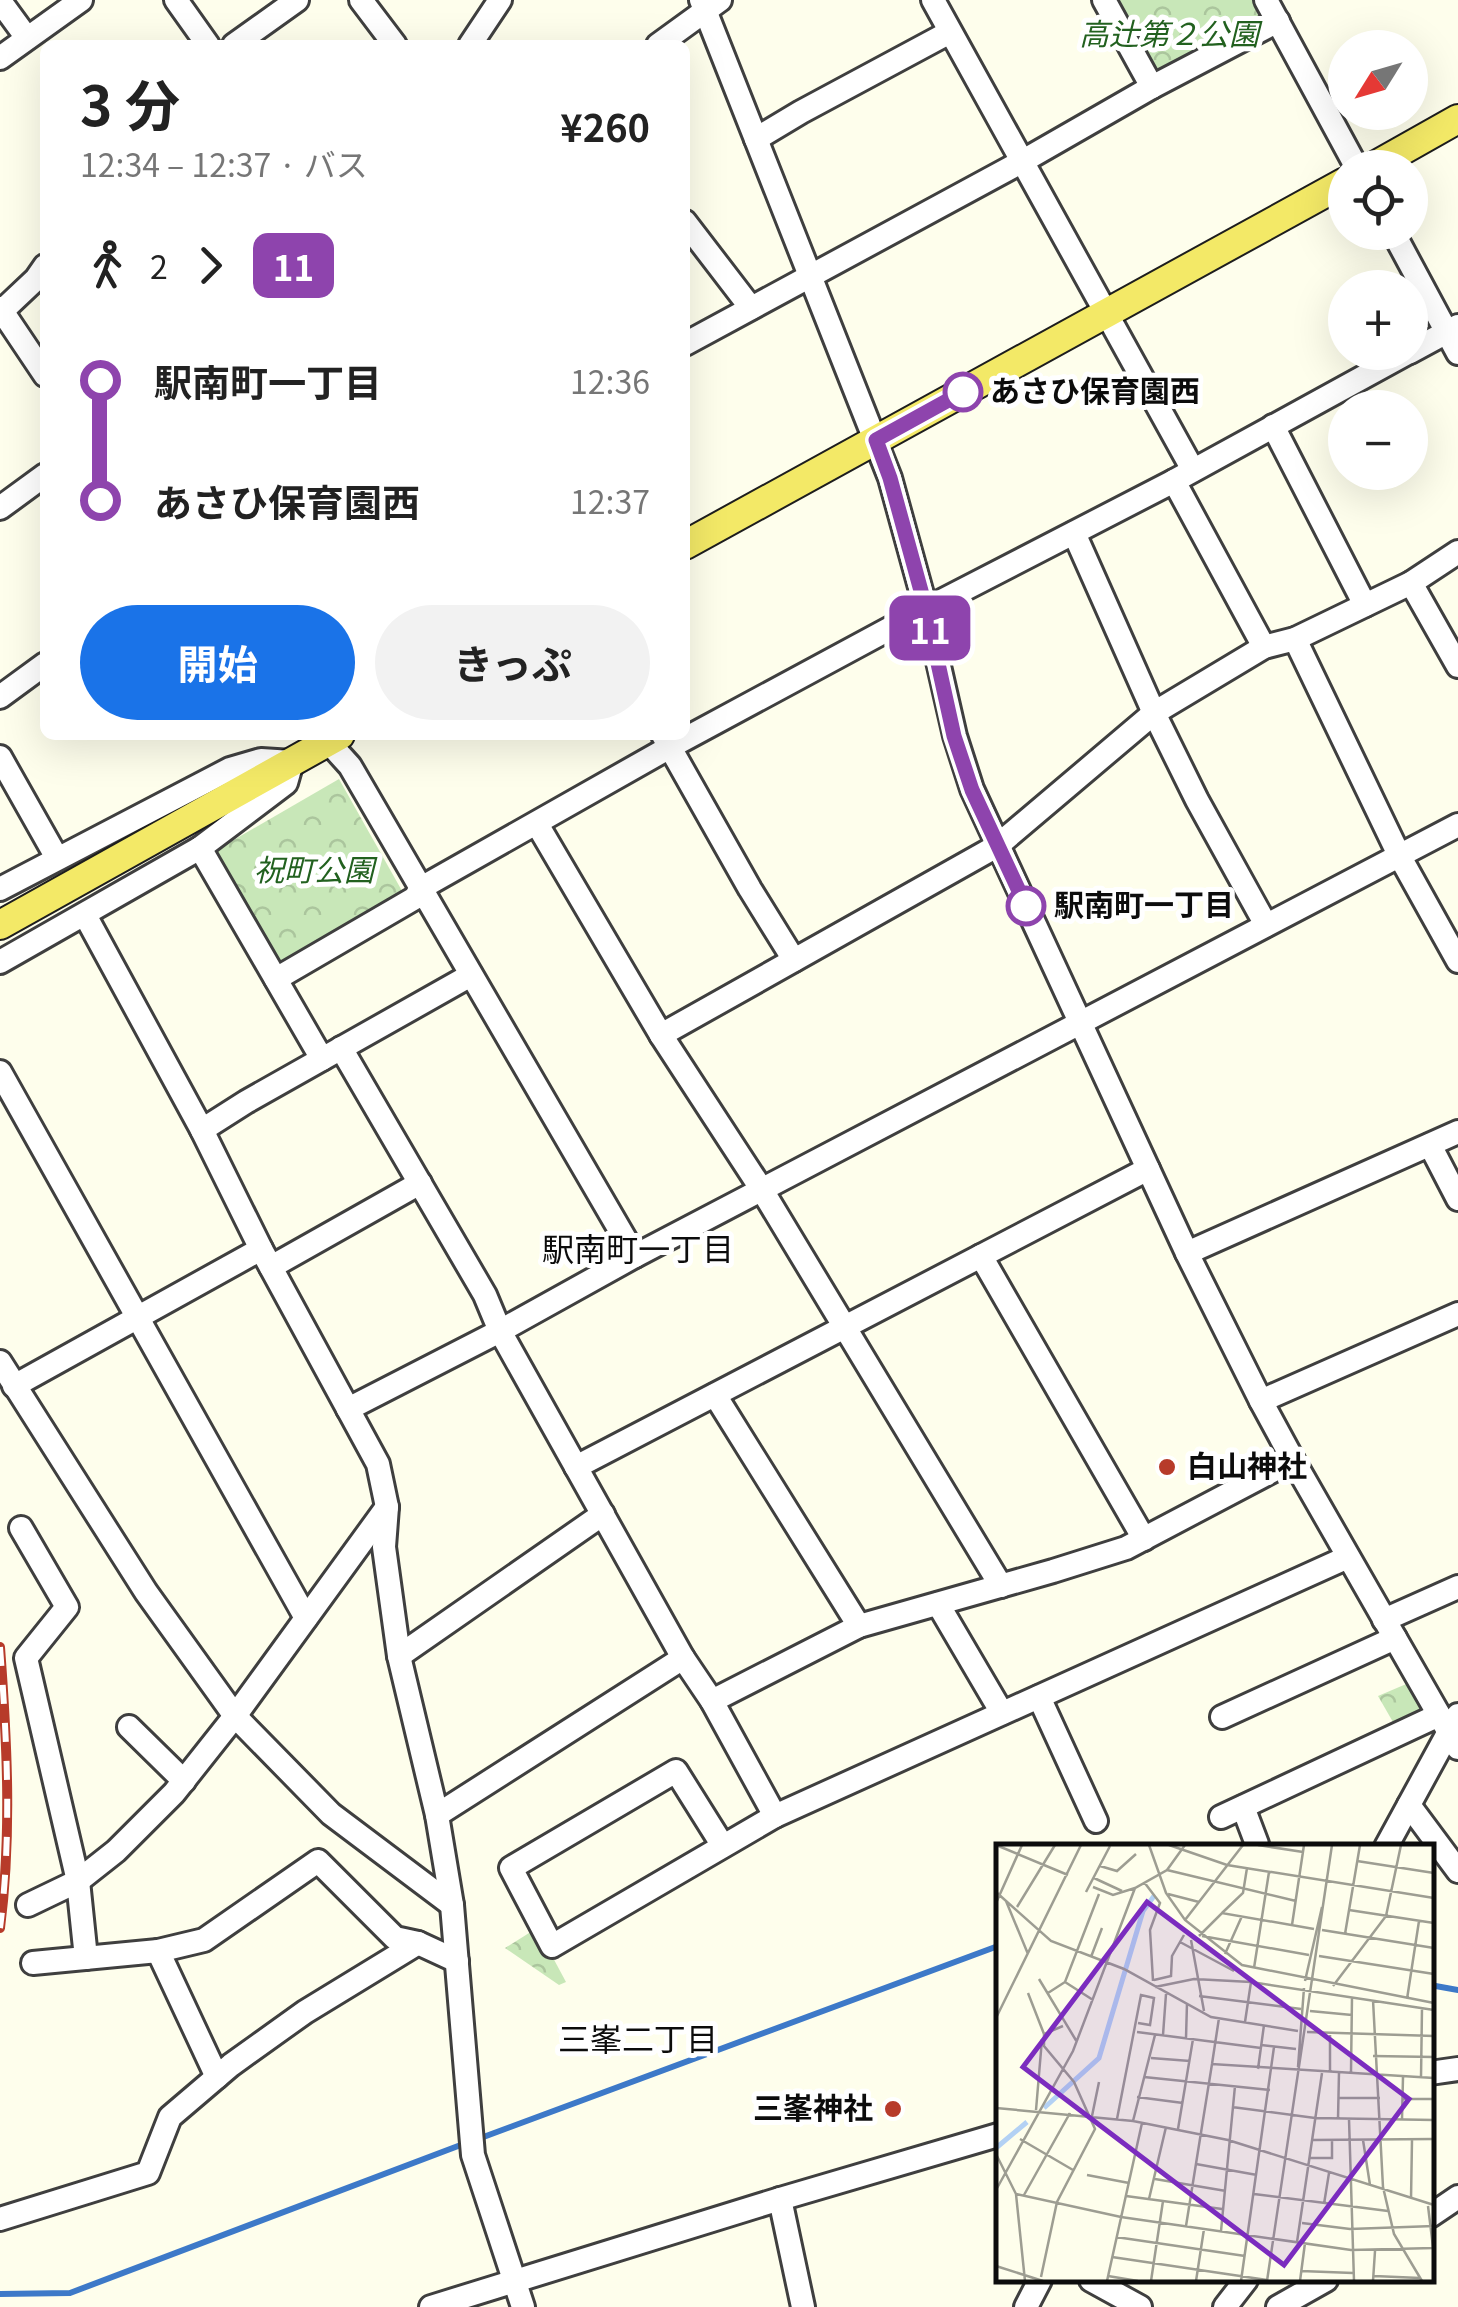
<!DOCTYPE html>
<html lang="ja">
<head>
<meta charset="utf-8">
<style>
	:root { --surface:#fff; --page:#f2f2f2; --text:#222; --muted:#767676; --accent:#1a73e8 }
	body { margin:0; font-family:Georgia,"Noto Sans JP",serif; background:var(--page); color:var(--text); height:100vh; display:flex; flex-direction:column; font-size:38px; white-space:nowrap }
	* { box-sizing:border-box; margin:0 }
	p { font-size:32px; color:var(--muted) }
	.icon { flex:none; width:55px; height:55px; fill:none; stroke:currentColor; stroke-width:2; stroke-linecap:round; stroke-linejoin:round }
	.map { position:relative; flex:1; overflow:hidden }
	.drawer { position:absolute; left:40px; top:40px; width:650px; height:700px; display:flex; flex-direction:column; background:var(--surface); border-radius:15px; box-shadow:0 10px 40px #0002 }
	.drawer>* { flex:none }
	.badge { padding:0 20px; border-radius:15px; font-size:35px; line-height:65px }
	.needle { width:65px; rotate:233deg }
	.fabs { position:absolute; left:1328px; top:30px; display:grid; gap:20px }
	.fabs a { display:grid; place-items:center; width:100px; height:100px; border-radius:50%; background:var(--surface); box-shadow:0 10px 40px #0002; font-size:50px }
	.map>.badge { position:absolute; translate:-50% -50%; box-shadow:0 0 0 5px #fff }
	.legs { display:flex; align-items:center; gap:15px; height:110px; padding:0 40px; font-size:32px }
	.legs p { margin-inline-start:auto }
	.overview { display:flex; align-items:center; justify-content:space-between; height:170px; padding:0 40px }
	h1 { font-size:55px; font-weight:700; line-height:75px }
	.action { display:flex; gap:20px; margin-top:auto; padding:20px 40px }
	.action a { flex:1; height:115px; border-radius:60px; background:var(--accent); color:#fff; font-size:40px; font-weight:700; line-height:115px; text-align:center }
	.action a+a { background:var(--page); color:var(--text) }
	ul { padding:0 40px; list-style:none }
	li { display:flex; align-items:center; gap:35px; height:120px; font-size:38px }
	li i { display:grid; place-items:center; width:15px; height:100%; margin:0 12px; background:currentColor }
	li i::after { content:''; width:25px; height:25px; margin:-12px; border:8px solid; border-radius:50%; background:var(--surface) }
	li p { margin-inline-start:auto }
	li:first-child i { background:linear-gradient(#0000 50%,currentColor 0) }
	li:last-child i { background:linear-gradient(currentColor 50%,#0000 0) }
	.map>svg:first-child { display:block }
	.park { fill:url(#park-crowns) }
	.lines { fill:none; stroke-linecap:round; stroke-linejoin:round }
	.stream { stroke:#3d79c8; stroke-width:6 }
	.minor-casing { stroke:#3f3f3f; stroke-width:28 }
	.major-casing { stroke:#1d1d1d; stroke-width:32 }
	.minor { stroke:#fff; stroke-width:22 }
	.major { stroke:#f3e967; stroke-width:28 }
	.rail-casing { stroke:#b73b2a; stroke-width:10 }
	.rail { stroke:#fff; stroke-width:6; stroke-dasharray:19; stroke-linecap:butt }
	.line-1-casing { stroke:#fff; stroke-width:22 }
	.line-1 { stroke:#8e44ad; stroke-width:15 }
	.stop-1-dot { fill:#fff; stroke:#8e44ad; stroke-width:5 }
	.poi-dot { fill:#b73b2a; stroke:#fff; stroke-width:4 }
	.labels { text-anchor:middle; stroke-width:10; stroke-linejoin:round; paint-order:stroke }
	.park-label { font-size:30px; font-style:italic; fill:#22611f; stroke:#fff }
	.stop-label { font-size:30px; font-weight:bold; fill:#0c0c0c; stroke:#fff; text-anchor:start }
	.poi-label { font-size:30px; font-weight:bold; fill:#0c0c0c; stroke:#fff; text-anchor:start }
	.neighbourhood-label { font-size:32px; fill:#0c0c0c; stroke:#fff }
	.inset-river { fill:none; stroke:#b3d1f4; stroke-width:5 }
	.inset-road { fill:none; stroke:#9d9d92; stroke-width:2.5 }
	.view { fill:#7b2cbf; fill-opacity:0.15; stroke:#7b2cbf; stroke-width:5 }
	.inset-edge { fill:none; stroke:#0c0c0c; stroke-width:5 }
</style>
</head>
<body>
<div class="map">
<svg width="1458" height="2307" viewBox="0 0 1458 2307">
	<defs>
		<pattern id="park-crowns" width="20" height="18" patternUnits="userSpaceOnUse" patternTransform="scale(2.5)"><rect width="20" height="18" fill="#c8e7b8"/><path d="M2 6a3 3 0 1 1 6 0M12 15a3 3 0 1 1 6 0" fill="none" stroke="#abc59d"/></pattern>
	</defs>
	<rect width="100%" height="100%" fill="#fefeec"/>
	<g class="park">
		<path d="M1108 0H1262L1273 20 1153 82Z"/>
		<path d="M339 779 406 898 280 966 213 852Z"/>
		<path d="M1411 1682 1428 1714 1397 1729 1378 1696Z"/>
		<path d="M537 1928 566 1982 559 1985 505 1948Z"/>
	</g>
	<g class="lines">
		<g class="stream">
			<path d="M1430 1985 1458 1990"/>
			<path d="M478 2139 998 1946"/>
			<path d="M0 2294 70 2293 466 2143"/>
		</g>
		<defs>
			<g id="minor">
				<path d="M176 0 208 45"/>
				<path d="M361 0 395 45"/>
				<path d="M701 0 890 478 926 609 955 736 972 789 1187 1253 1261 1401 1293 1460 1458 1748"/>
				<path d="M933 0 1193 470"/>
				<path d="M1104 0 1152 87"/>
				<path d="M1266 0 1357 168"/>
				<path d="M0 1 27 38"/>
				<path d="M234 45 297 0"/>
				<path d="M470 45 500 0"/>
				<path d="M658 45 720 0"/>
				<path d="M0 58 81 0"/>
				<path d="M756 139 801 112 950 32"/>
				<path d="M685 222 751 308"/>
				<path d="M1393 232 1458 353"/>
				<path d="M0 308 45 375"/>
				<path d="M0 313 36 279 45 266"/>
				<path d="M685 344 1023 161 1152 87 1278 21"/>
				<path d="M1410 352 1458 326"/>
				<path d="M1273 426 1365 605"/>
				<path d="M1174 481 1264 647"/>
				<path d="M0 508 45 475"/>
				<path d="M1074 533 1154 713 1197 800 1266 925"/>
				<path d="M1411 583 1458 666"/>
				<path d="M1295 639 1399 855 1458 961"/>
				<path d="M0 697 45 664"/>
				<path d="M322 735 350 766 635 1256 1458 825"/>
				<path d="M663 735 750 889 794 960"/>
				<path d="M0 757 57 858"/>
				<path d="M537 824 661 1035 762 1190 1001 1586"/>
				<path d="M200 848 322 1059"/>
				<path d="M0 889 230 769 261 760 292 762 286 783 200 848 0 962"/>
				<path d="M85 915 202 1130 261 1249 378 1464 387 1507 384 1547 399 1656 437 1815 452 1905 473 2155 523 2307"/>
				<path d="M276 979 415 898 421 888 670 747 926 609 1174 481 1409 352"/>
				<path d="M661 1035 997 846 1154 713 1264 647 1295 639 1411 583 1458 552"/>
				<path d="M341 1048 485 1295 500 1331 683 1658 712 1701 775 1816"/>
				<path d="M0 1072 306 1618"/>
				<path d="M202 1130 246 1102 471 975"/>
				<path d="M1430 1145 1458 1199"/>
				<path d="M1187 1253 1458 1132"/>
				<path d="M981 1256 1144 1539"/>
				<path d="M271 1267 420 1183"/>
				<path d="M0 1362 146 1592 235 1716 331 1814 452 1905"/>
				<path d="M14 1386 261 1249"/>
				<path d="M715 1395 859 1626"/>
				<path d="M1261 1401 1458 1314"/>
				<path d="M348 1409 500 1331 635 1256"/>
				<path d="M576 1467 1148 1169"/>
				<path d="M21 1528 67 1607 26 1658 78 1881 86 1958"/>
				<path d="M938 1604 1002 1713"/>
				<path d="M1384 1620 1458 1587"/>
				<path d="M399 1656 603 1514"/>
				<path d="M1039 1697 1096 1821"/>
				<path d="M712 1701 859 1626 1053 1571 1126 1548 1293 1460"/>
				<path d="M1222 1717 1395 1638"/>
				<path d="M129 1727 184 1781"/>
				<path d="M1409 1805 1458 1871"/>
				<path d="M1243 1807 1257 1844"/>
				<path d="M437 1815 683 1658"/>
				<path d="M1221 1817 1439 1715"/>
				<path d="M723 1846 676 1771 511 1868 552 1946 775 1816 1348 1557"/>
				<path d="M1386 1847 1458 1715"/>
				<path d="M28 1905 78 1881 116 1851 174 1793 235 1716 387 1507"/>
				<path d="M158 1951 217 2077"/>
				<path d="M33 1963 158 1951 204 1940 318 1861 395 1938 418 1943 457 1961"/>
				<path d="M1430 2073 1458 2069"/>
				<path d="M780 2199 803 2307"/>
				<path d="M1430 2216 1458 2197"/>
				<path d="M0 2219 148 2173 170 2117 231 2065 305 2012 418 1943"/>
				<path d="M1091 2280 1140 2307"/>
				<path d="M431 2307 780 2199 998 2135"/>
				<path d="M1026 2307 1040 2280"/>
				<path d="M1225 2307 1246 2280"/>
				<path d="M1278 2307 1326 2280"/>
			</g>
			<g id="major">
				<path d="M1371 168 1458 119"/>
				<path d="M685 545 1345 182"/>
				<path d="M0 925 340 735"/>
			</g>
		</defs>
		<use href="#minor" class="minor-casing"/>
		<use href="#major" class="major-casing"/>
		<use href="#minor" class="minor"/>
		<use href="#major" class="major"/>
		<defs>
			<path id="rail" d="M0 1647C7 1741 12 1834 0 1928"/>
		</defs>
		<use href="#rail" class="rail-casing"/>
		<use href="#rail" class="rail"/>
	</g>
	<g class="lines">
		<defs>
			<path id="line-1" d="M963 392 876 440 890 478 926 609 954 736 972 790 1026 906"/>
		</defs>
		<use href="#line-1" class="line-1-casing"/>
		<use href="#line-1" class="line-1"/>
	</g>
	<g class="stop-1-dot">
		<circle cx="963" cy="392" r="18"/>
		<circle cx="1026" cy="906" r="18"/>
	</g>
	<g class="poi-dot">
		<circle cx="1167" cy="1467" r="10"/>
		<circle cx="893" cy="2109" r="10"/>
	</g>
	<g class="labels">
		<g class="park-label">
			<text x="1169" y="45">高辻第２公園</text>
			<text x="314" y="881">祝町公園</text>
		</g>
		<g class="stop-label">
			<text x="990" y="402">あさひ保育園西</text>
			<text x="1054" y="916">駅南町一丁目</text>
		</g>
		<g class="poi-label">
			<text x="1187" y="1477">白山神社</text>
			<text x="873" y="2119" text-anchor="end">三峯神社</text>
		</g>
		<g class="neighbourhood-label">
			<text x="638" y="1261">駅南町一丁目</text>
			<text x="638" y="2051">三峯二丁目</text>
		</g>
	</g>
	<g transform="translate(996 1844)">
		<rect width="438" height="438" fill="#fefeec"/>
		<path class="inset-river" d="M48 264 103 214 147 67 158 52M0 304 31 278"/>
		<path class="inset-road" d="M0 1 72 31M153 1 170 49 189 76 246 121 438 159M173 1 231 21 438 54M262 1 307 8M361 17 438 29M104 22 121 27 140 10M171 26 300 57M98 34 126 47M148 38 164 59 154 86 157 137M97 43 117 51 139 44 171 26 189 1M0 48 55 97 128 125 215 173 302 187M90 48 114 2M172 50 203 58M10 57 32 110M0 59 26 1M21 63 59 1M353 66 438 79M226 69 247 49 251 24M189 76 247 1M296 81 308 1M326 86 438 104M349 90 364 1M203 92 226 69 318 85M206 92 313 111M195 96 208 167M184 98 238 127M229 110 246 72M323 112 438 130M95 113 106 84M258 124 273 28M43 135 81 198M158 136 175 132 176 112 188 91M309 137 326 63M69 138 97 156M337 142 390 72 405 1M159 143 198 135 255 138 438 166M32 149 48 190M52 149 69 138 103 50M203 152 305 165M411 155 423 77M377 156 387 343 398 390 426 437M314 167 356 171M0 174 85 1M249 178 255 138M141 188 265 204M311 188 438 192M167 191 170 150M190 194 191 159M265 201 300 205M377 212 438 213M155 214 194 217M216 220 223 174M302 223 308 144M262 225 268 181M334 228V191M355 228 356 153M148 233 274 246M425 234 426 164M141 253 187 259M342 254H384M406 255H438M236 263 319 274 438 276M0 264 137 277 232 296 438 361M40 266 46 195M96 272 103 238M121 275 145 151 158 154 154 181 142 179M342 275 343 228M353 275 358 437M406 275 407 233M137 277 159 191M182 285 197 195M24 295 77 326M316 296 438 295M367 296 374 341M0 310 20 350 29 437M314 314H336V297M200 320 261 331M91 331 133 339M159 335 230 347M0 346 77 207 139 44M20 350 125 373 355 406 438 404M258 350 392 367M28 351 74 269M130 352 226 365M153 355 170 283M415 355 416 296M328 360 333 329M432 362 437 403M306 379 354 385 438 382M190 382 216 220 438 234M225 387 239 242M120 393 249 412M301 398 326 229M116 413 271 436M0 422 47 437M305 427 357 429M112 432 142 437M378 432 424 434M45 433 61 358 99 285 78 238 48 202V190L67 182M111 437 146 279M155 437 167 357M200 437 208 385M245 437 278 203M271 437 336 1M304 437 309 399M377 437 379 407"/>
		<path class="view" d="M151 58 413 255 288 421 27 223Z"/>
		<rect width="438" height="438" class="inset-edge"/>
	</g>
</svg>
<div class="fabs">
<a><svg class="needle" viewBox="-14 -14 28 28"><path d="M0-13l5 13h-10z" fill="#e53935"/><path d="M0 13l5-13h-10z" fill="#767676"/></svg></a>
<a><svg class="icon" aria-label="locate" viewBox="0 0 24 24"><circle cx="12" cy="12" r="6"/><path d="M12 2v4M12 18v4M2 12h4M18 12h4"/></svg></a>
<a>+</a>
<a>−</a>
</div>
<b class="badge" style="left:930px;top:628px;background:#8e44ad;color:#fff">11</b>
<section class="drawer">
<div class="overview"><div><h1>3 分</h1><p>12:34 – 12:37 · バス</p></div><b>¥260</b></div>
<div class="legs"><svg class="icon" aria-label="walk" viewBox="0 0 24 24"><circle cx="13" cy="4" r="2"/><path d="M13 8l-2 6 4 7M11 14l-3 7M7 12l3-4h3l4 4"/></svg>2<svg class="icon" aria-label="forward" viewBox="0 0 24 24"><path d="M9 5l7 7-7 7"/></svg><b class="badge" style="background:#8e44ad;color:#fff">11</b></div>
<ul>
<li><i style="color:#8e44ad"></i><b>駅南町一丁目</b><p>12:36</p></li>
<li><i style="color:#8e44ad"></i><b>あさひ保育園西</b><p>12:37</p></li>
</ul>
<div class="action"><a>開始</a><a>きっぷ</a></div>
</section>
</div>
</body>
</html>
